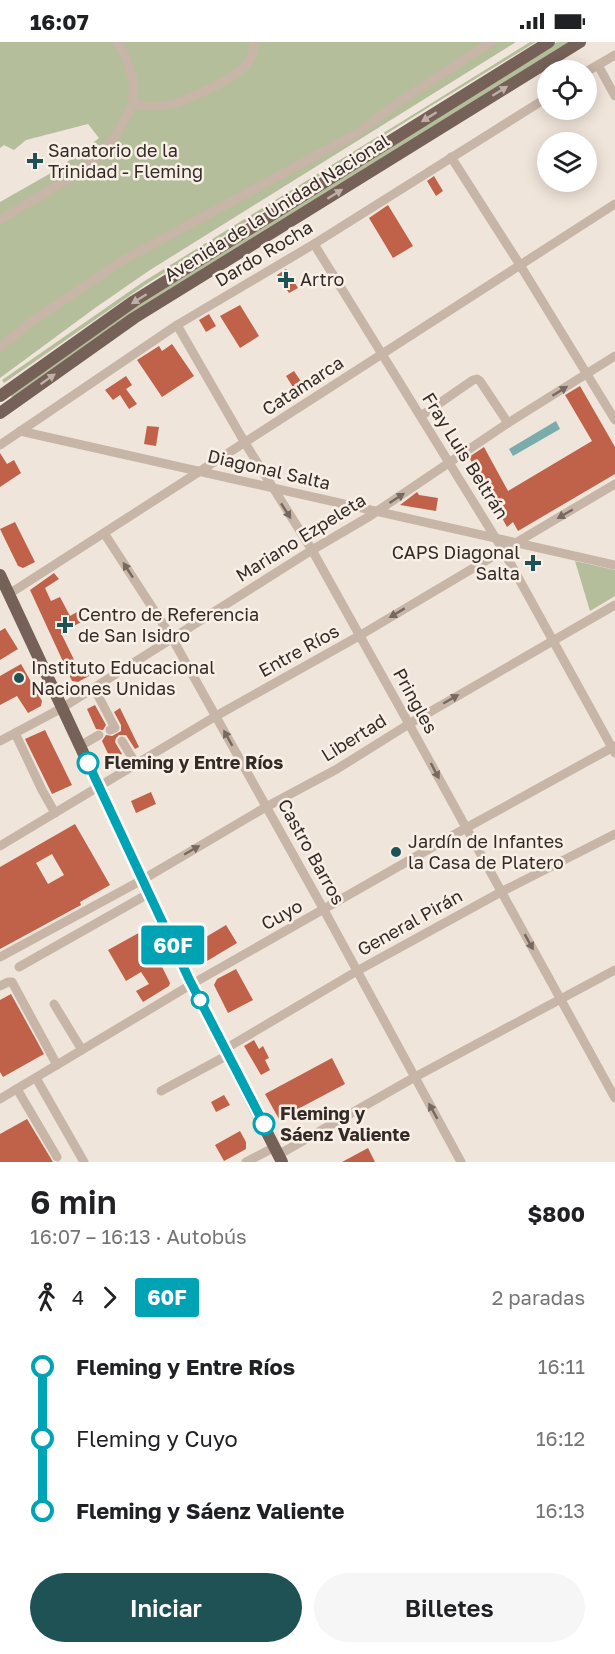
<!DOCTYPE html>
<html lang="es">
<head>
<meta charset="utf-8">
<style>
	:root { --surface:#fff; --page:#f6f6f6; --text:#202124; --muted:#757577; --accent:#1f5254 }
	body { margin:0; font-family:"Golos Text",sans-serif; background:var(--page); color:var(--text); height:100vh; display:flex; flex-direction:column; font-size:22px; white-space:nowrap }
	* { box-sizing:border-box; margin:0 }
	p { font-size:20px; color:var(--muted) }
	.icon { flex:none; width:33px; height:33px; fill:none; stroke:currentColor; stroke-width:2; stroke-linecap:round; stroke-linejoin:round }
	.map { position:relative; height:1120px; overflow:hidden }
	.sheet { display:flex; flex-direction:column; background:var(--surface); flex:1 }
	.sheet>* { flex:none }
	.badge { padding:0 12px; border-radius:4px; font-size:21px; line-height:39px }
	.controls { position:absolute; left:537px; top:18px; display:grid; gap:12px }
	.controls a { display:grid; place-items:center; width:60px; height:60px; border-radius:50%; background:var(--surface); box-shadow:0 3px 15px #0003; font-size:30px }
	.map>.badge { position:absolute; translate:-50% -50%; box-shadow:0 0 0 3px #fff }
	.legs { display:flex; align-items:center; gap:9px; height:66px; padding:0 30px; font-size:20px }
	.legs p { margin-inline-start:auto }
	.overview { display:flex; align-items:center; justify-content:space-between; height:102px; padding:0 30px }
	h1 { font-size:33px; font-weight:600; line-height:45px }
	.cta { display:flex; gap:12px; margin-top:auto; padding:12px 30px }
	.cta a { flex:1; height:69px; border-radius:36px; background:var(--accent); color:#fff; font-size:24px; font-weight:600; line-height:69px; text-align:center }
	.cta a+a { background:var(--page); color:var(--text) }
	ul { padding:0 30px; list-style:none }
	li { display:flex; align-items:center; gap:21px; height:72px; font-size:22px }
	li i { display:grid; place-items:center; width:9px; height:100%; margin:0 8px; background:currentColor }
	li i::after { content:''; width:15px; height:15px; margin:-8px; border:4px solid; border-radius:50%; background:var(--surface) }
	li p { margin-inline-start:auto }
	li:first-child i { background:linear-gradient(#0000 50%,currentColor 0) }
	li:last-child i { background:linear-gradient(currentColor 50%,#0000 0) }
	.status { display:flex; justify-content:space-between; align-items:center; height:42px; padding:0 30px; background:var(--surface); direction:ltr }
	.status svg { height:16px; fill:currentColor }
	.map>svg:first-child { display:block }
	.green { fill:#b4be9b }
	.water { fill:#7bacac }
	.building { fill:#c06149; fill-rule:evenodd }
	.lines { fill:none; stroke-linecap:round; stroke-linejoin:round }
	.minor { stroke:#c7b5a7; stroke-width:9 }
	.major { stroke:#766159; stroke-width:12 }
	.oneway { fill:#beafa7 }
	.oneway2 { fill:#766961 }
	.line-1-casing { stroke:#fff; stroke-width:14 }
	.line-1 { stroke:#00a3b4; stroke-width:9 }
	.poi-dot { fill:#1f5254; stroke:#f8efe6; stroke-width:2 }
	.stop-1-dot { fill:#fff; stroke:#00a3b4; stroke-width:3 }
	.labels { text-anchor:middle; stroke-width:5; stroke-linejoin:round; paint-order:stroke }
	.poi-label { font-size:18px; fill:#342b27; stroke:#f8efe6; text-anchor:start }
	.street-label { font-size:18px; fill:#342b27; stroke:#f8efe6 }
	.stop-label { font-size:18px; font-weight:bold; fill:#342b27; stroke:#f8efe6; text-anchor:start }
</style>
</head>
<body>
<div class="status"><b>16:07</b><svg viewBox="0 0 49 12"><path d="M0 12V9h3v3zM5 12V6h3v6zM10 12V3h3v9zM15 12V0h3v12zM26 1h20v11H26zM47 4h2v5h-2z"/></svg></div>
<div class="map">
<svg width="615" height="1120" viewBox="0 0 615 1120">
	<rect width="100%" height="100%" fill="#f0e5da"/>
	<g class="green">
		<path d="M0 0H516L150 228 95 266 0 336V160L58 127 99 96 88 82 26 98 14 108 4 103 0 106Z"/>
		<path d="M530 0H536L434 62 145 243 4 341 2 338 143 240Z"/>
		<path d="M557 0H572L14 358 10 352 125 271Z"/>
		<path d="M575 519 615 528V554L590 569Z"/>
	</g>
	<path class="water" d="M556 379 560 387 513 414 509 407Z"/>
	<g class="building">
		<path d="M434 134 443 149 436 154 427 139Z"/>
		<path d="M388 163 413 204 393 216 369 176Z"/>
		<path d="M286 227 298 246 289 251 277 233Z"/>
		<path d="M240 263 259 294 240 306 220 274Z"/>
		<path d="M209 272 216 284 206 290 199 278Z"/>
		<path d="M172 302 194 334 162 355 137 318 159 304 162 309Z"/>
		<path d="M294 329 304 344 296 350 286 334Z"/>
		<path d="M126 334 132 343 126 347 137 362 129 367 120 353 113 358 105 348Z"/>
		<path d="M580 344 615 405V432L518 489 513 480 507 485 469 415 484 405 508 449 592 399 565 353Z"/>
		<path d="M147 384 159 385 156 404 144 402Z"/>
		<path d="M0 411 7 422 14 418 21 431 0 445Z"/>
		<path d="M417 450 419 453 438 456 436 469 400 463Z"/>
		<path d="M15 480 35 520 23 526 18 524 0 487Z"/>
		<path d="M54 531 59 537 45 546 51 559 60 555 70 574 77 570 83 579 61 591 80 630 86 626 91 633 78 640 72 639 30 548Z"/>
		<path d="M5 586 18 607 0 618V589Z"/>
		<path d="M21 622 42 659 41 664 28 671 17 654 0 663V634Z"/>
		<path d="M95 663 106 683 103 688 96 687 87 667Z"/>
		<path d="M120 666 139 705 135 707 126 693H119L116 696 115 700 122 712 111 718 102 699 106 693 112 694 121 689V683L114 670Z"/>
		<path d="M45 688 72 743 52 752 25 697Z"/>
		<path d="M151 750 156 762 136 771 131 759Z"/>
		<path d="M75 782 110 843 80 860 81 863 0 907V825ZM52 812 64 833 48 842 36 821Z"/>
		<path d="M226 883 237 901 207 919 196 901Z"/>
		<path d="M144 888 170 941 169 944 143 960 136 949 149 942 141 930 126 939 108 908Z"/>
		<path d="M236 927 253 958 228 971 214 943 217 937Z"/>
		<path d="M11 952 44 1012 3 1035 0 1030V958Z"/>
		<path d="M254 998 259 1007 263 1004 269 1016 265 1018 270 1028 261 1033 244 1004Z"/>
		<path d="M332 1016 345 1042 279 1077 265 1052Z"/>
		<path d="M224 1053 230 1063 216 1070 211 1060Z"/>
		<path d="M27 1077 53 1120H0V1092Z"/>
		<path d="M240 1089 246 1100V1107L224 1119 215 1103Z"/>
		<path d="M368 1106 375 1120H342Z"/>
	</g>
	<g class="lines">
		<g class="minor">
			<path d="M598 23 615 54"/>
			<path d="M586 30 615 13"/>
			<path d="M133 62C144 63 156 65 167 63 186 60 234 37 247 22 252 16 254 8 255 0"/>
			<path d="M451 115 520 223 615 378"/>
			<path d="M0 178 70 136 102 111 117 91 133 62V37L126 15 117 0"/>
			<path d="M314 202 503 508 615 711"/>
			<path d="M177 283 245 401 312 508 409 682 615 1056"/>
			<path d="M0 305 31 280 122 219 359 90 400 59 491 0"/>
			<path d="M421 374 473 338 477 337 480 339 508 381"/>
			<path d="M20 389 615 523"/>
			<path d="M0 403 177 283 314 202 548 55"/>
			<path d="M104 491 172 596 324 868 461 1120"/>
			<path d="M9 552 615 162"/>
			<path d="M94 646 115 686 110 688"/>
			<path d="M15 691 42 748 55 771"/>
			<path d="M0 699 62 666 312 508 370 474 508 381 615 314"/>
			<path d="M122 699 136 722"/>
			<path d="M80 704 99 693"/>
			<path d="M0 804 216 674 359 594 615 442"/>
			<path d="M0 915 142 838 266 765 337 727 409 682 615 563"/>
			<path d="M19 925 148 852"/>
			<path d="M0 944 8 940H12L57 1023"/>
			<path d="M54 962 82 1008"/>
			<path d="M225 1007 357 929 501 850 615 792"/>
			<path d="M36 1036 84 1120"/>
			<path d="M17 1047 57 1115"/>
			<path d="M161 1049 228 1013"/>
			<path d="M0 1057 192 942 466 786 615 704"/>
			<path d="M278 1113 415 1035 615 928"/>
			<path d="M246 1120 275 1105"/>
		</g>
		<g class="major">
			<path d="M0 354 134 259 549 0"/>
			<path d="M0 371 134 276 580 0"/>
			<path d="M0 533 189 937 282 1120"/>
		</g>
	</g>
	<defs><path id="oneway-solid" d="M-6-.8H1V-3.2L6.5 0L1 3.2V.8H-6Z" transform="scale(1.5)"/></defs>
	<g class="oneway">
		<use href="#oneway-solid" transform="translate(500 49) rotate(-32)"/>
		<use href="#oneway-solid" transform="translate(429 75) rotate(148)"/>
		<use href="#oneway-solid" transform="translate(335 152) rotate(-32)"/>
		<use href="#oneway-solid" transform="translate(139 257) rotate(148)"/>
		<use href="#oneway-solid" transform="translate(48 337) rotate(-35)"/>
	</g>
	<g class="oneway2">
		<use href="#oneway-solid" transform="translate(560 349) rotate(-32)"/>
		<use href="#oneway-solid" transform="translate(397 456) rotate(-33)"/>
		<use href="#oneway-solid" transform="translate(286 469) rotate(57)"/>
		<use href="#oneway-solid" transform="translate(565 472) rotate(150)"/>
		<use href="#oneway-solid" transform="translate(128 528) rotate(-123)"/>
		<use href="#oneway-solid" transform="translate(397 571) rotate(149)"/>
		<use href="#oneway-solid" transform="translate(451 657) rotate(-30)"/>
		<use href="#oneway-solid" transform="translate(228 696) rotate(-119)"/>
		<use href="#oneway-solid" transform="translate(435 729) rotate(62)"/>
		<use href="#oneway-solid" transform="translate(192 808) rotate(-30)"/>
		<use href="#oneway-solid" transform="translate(529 900) rotate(61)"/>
		<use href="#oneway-solid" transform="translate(433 1069) rotate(-119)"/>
	</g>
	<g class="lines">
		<defs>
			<path id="line-1" d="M88 721 189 937 264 1082"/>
		</defs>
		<use href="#line-1" class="line-1-casing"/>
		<use href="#line-1" class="line-1"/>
	</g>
	<g class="poi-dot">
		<path d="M32 110h6v6h6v6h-6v6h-6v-6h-6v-6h6z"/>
		<path d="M283 229h6v6h6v6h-6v6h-6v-6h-6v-6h6z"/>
		<path d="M530 512h6v6h6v6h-6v6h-6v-6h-6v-6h6z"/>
		<path d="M62 574h6v6h6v6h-6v6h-6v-6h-6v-6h6z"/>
		<circle cx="19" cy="636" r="6"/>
		<circle cx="396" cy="810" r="6"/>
	</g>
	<g class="stop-1-dot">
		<circle cx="88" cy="721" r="10"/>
		<circle cx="200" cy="958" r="8"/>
		<circle cx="264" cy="1082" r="10"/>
	</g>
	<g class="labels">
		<g class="poi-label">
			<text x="48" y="115">Sanatorio de la<tspan x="48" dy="21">Trinidad - Fleming</tspan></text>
			<text x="300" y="244">Artro</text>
			<text x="520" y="517" text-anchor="end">CAPS Diagonal<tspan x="520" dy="21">Salta</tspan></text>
			<text x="78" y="579">Centro de Referencia<tspan x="78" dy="21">de San Isidro</tspan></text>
			<text x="31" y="632">Instituto Educacional<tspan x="31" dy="21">Naciones Unidas</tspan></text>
			<text x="408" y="806">Jardín de Infantes<tspan x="408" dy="21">la Casa de Platero</tspan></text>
		</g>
		<g class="street-label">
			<text transform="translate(277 166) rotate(-32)" y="6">Avenida de la Unidad Nacional</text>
			<text transform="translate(264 212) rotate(-31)" y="6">Dardo Rocha</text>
			<text transform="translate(303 344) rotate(-33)" y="6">Catamarca</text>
			<text transform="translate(465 414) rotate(58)" y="6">Fray Luis Beltrán</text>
			<text transform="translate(269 428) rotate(13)" y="6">Diagonal Salta</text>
			<text transform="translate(301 496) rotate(-32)" y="6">Mariano Ezpeleta</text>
			<text transform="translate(299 609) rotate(-29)" y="6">Entre Ríos</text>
			<text transform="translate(415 659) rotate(61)" y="6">Pringles</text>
			<text transform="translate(354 696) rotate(-32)" y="6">Libertad</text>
			<text transform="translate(311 810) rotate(61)" y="6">Castro Barros</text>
			<text transform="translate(282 873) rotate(-29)" y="6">Cuyo</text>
			<text transform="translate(410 881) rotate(-29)" y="6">General Pirán</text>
		</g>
		<g class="stop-label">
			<text x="104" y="727">Fleming y Entre Ríos</text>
			<text x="280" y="1078">Fleming y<tspan x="280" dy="21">Sáenz Valiente</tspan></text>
		</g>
	</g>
</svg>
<div class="controls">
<a><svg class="icon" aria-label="locate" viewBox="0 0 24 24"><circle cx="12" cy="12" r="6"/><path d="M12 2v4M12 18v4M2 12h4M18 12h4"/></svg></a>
<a><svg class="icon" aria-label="layers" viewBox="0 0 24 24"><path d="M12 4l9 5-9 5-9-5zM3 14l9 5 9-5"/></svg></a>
</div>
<b class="badge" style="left:173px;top:903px;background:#00a3b4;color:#fff">60F</b>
</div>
<section class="sheet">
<div class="overview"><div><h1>6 min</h1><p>16:07 – 16:13 · Autobús</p></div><b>$800</b></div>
<div class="legs"><svg class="icon" aria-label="walk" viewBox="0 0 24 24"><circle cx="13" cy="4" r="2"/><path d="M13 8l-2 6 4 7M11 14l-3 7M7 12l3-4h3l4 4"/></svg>4<svg class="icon" aria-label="forward" viewBox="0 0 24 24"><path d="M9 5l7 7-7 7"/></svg><b class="badge" style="background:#00a3b4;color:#fff">60F</b><p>2 paradas</p></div>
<ul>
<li><i style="color:#00a3b4"></i><b>Fleming y Entre Ríos</b><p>16:11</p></li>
<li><i style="color:#00a3b4"></i><span>Fleming y Cuyo</span><p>16:12</p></li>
<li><i style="color:#00a3b4"></i><b>Fleming y Sáenz Valiente</b><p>16:13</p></li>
</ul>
<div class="cta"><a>Iniciar</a><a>Billetes</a></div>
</section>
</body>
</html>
